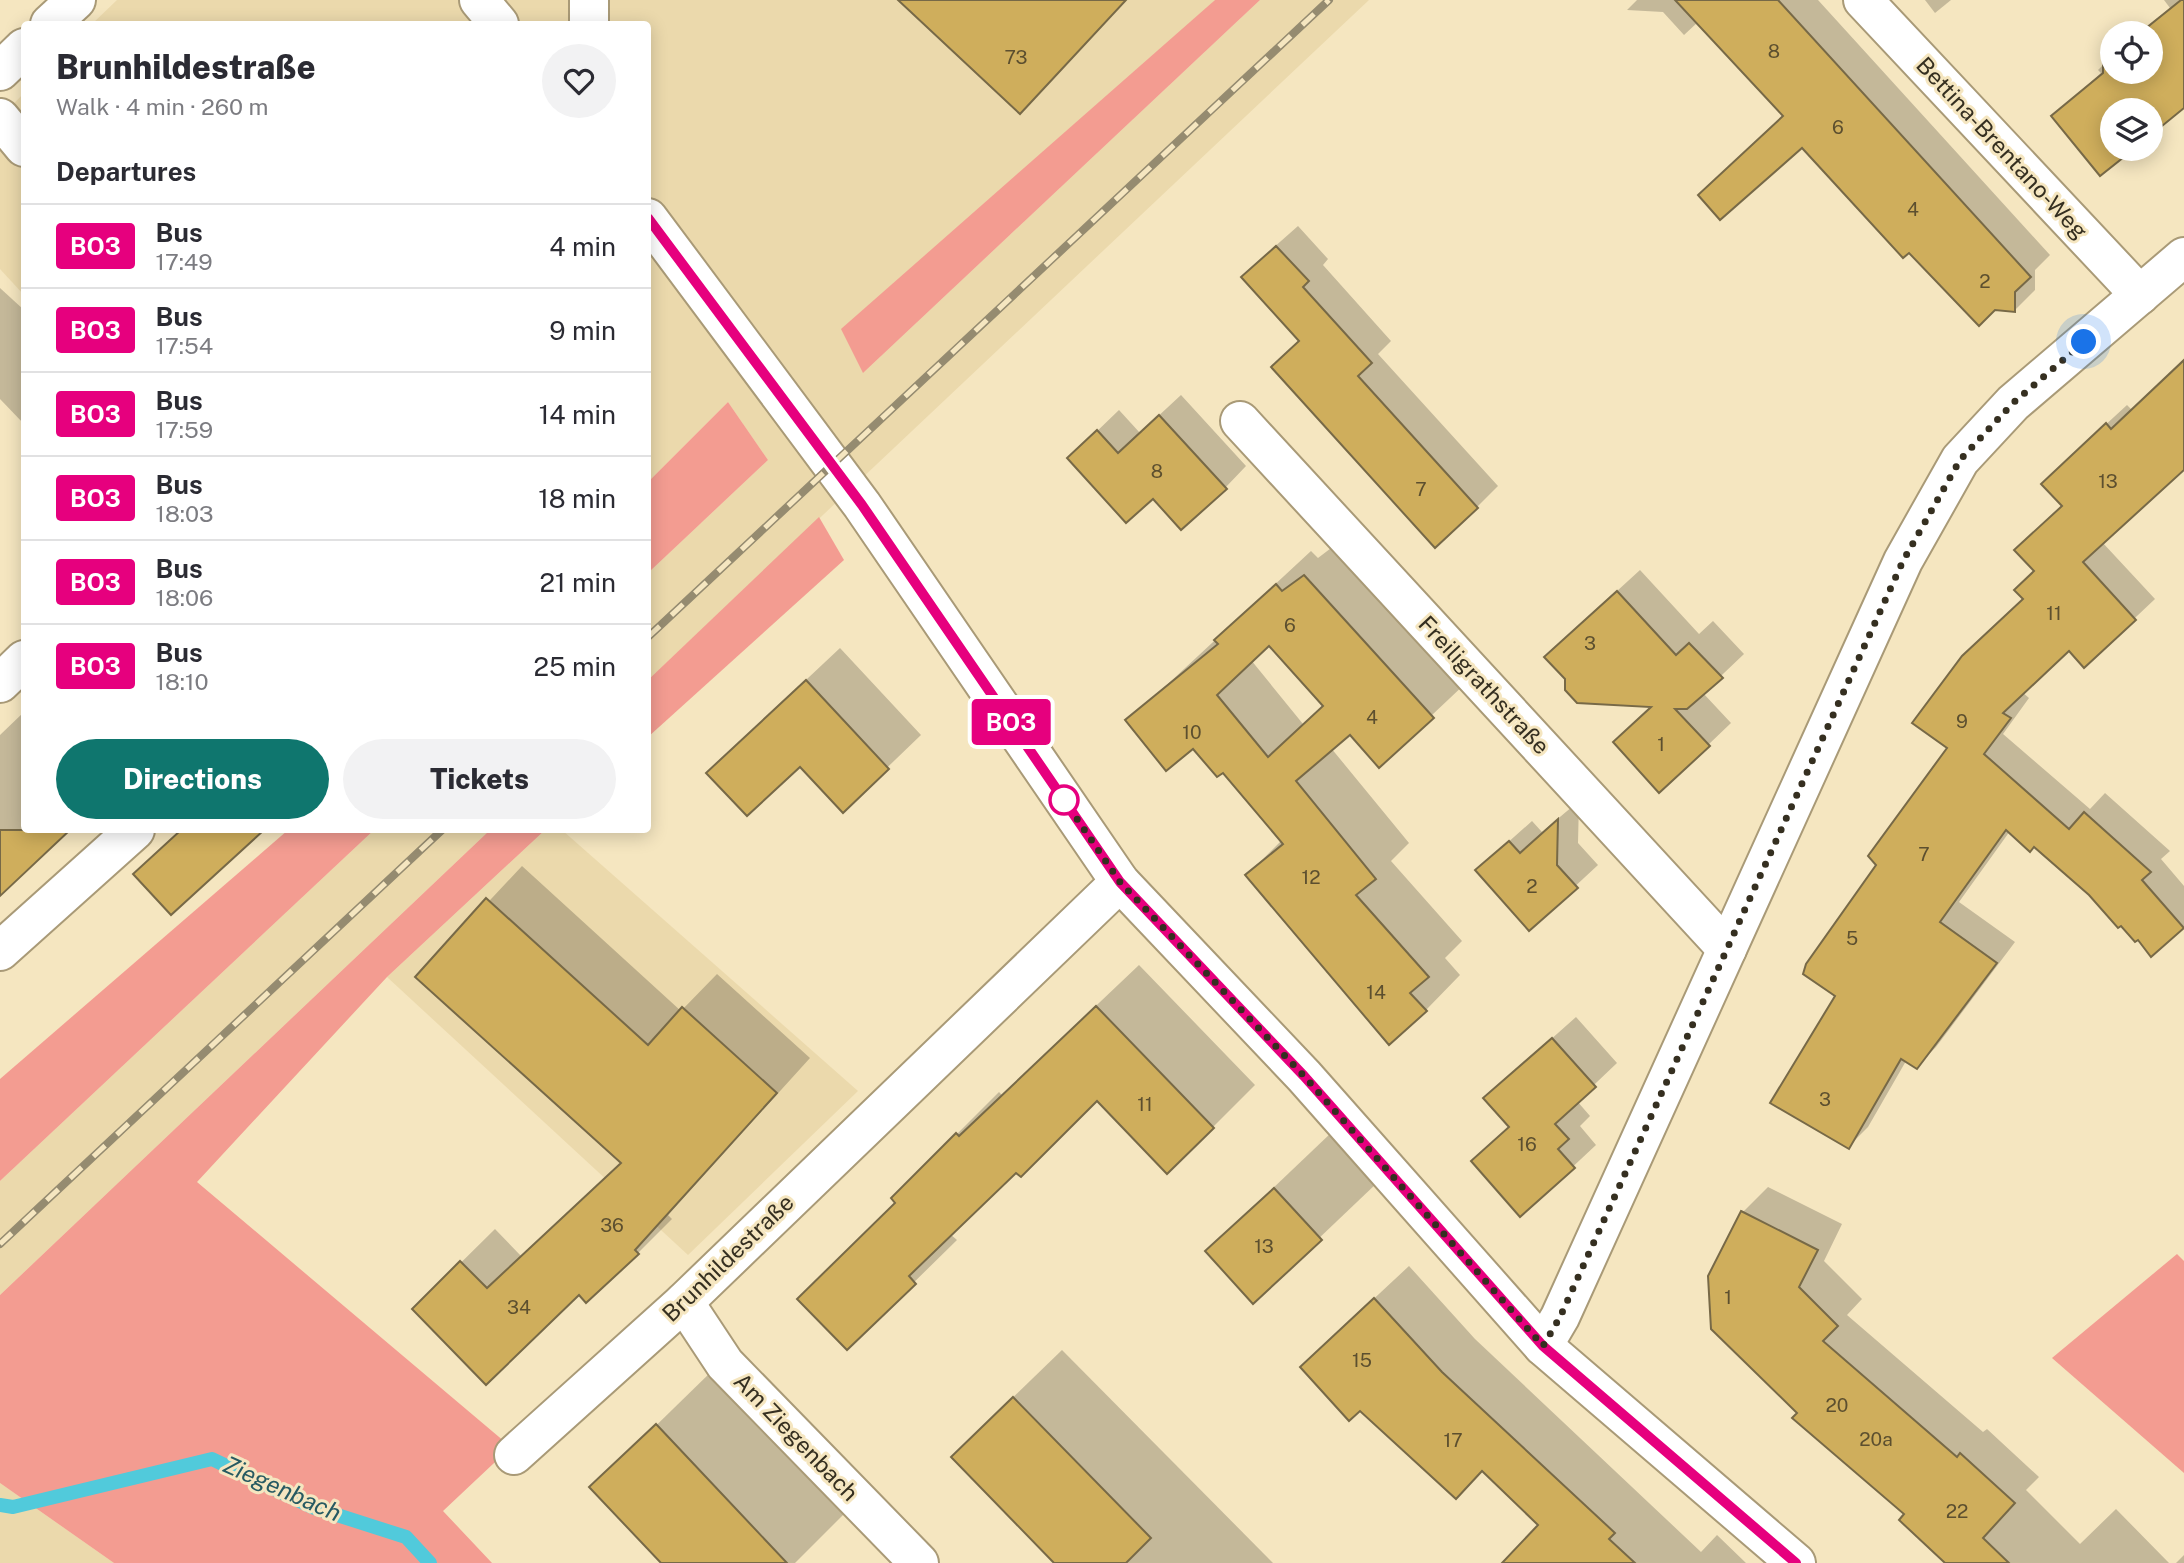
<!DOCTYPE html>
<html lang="en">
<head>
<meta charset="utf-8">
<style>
	:root { --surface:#fff; --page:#f2f2f3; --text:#2b2b33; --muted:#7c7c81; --line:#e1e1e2; --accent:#0f766e }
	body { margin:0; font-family:"Public Sans",sans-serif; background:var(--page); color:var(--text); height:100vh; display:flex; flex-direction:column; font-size:26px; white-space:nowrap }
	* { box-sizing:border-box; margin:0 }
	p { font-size:23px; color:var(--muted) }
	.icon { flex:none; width:38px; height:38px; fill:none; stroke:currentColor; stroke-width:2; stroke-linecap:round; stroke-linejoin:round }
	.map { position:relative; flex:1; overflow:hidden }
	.panel { position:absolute; left:21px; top:21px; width:630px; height:812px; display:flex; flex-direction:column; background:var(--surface); border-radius:7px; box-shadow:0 4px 18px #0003 }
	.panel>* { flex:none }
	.badge { padding:0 14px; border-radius:5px; font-size:24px; line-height:46px }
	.fabs { position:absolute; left:2100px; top:21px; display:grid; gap:14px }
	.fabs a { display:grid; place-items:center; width:63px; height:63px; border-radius:50%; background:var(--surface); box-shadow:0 4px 18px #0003; font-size:35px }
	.you { position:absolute; width:35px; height:35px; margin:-18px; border:5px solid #fff; border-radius:50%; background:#1a73e8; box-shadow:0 0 0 10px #1a73e833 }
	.map>.badge { position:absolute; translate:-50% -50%; box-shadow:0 0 0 4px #fff }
	h2 { padding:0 35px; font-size:26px; line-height:63px }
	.round { display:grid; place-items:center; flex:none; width:74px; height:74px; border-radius:37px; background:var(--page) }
	.overview { display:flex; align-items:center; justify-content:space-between; height:119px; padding:0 35px }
	h1 { font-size:33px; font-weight:800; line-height:52px }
	.primary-button { display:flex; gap:14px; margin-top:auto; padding:14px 35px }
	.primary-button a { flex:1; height:80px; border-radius:42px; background:var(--accent); color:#fff; font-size:28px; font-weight:800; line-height:80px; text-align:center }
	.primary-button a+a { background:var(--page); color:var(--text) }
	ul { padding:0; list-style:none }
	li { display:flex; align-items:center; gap:21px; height:84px; padding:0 35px; border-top:2px solid var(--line) }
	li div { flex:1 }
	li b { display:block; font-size:26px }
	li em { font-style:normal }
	li .badge { min-width:77px; font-weight:700; text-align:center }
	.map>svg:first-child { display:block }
	.built { fill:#ebd9ac }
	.green { fill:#f39c91 }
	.shadow { fill:#0003; fill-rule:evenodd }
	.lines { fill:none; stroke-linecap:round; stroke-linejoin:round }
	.stream { stroke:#51cadb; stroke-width:14 }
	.building { fill:#cfae5c; stroke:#776947; stroke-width:2; fill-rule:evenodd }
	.minor-casing { stroke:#a99a77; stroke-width:42 }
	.minor { stroke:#fff; stroke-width:38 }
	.rail-casing { stroke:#958b70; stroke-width:8 }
	.rail { stroke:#f5e6c0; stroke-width:5; stroke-dasharray:16; stroke-linecap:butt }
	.line-casing { stroke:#fff; stroke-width:16 }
	.line { stroke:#e6007e; stroke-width:10 }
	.walk { stroke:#352f20; stroke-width:7; stroke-dasharray:0 12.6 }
	.stop-dot { fill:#fff; stroke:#e6007e; stroke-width:3.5 }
	.labels { text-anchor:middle; stroke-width:6; stroke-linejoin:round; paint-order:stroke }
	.number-label { font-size:19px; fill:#5c4f2f }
	.street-label { font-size:23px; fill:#352f20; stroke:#f5e6c0 }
	.water-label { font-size:24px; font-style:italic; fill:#275a62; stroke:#f5e6c0 }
</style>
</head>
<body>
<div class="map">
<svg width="2184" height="1563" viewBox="0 0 2184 1563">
	<rect width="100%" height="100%" fill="#f5e6c0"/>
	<g class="built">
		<path d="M117 0H1215L863 373 1260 0H1369L648 680V573L768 460 728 402 648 482V24H92Z"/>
		<path d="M24 93V295L0 269V118Z"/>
		<path d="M374 830H490L0 1295V1181Z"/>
		<path d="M545 830H562L858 1091 688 1255 387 977Z"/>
		<path d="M0 1483 114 1563H0Z"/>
	</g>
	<g class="green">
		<path d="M1215 0H1260L863 373 841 329Z"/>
		<path d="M728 402 768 460 648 573V482Z"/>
		<path d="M819 517 844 560 648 737V680Z"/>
		<path d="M288 830H374L0 1181V1079Z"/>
		<path d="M490 830H545L387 977 197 1182 511 1447 443 1511 492 1563H114L0 1483V1295Z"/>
		<path d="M2177 1254 2184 1261V1473L2052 1358Z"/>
	</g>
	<g class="shadow">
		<path d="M1637 0H1818L2050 255 2035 270V290L2015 310 1785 115 1698 22 1684 35 1663 12 1627 10Z"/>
		<path d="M1925 0H1951L1935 13Z"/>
		<path d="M2164 0H2184V99L2151 133V110H2112V149H2131L2100 174 2053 116 2101 73 2098 70 2112 56V72H2151V33H2138L2170 8Z"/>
		<path d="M1298 226 1328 259 1323 265 1391 341 1378 354 1498 486 1477 507 1301 340 1264 256Z"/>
		<path d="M0 288 24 310V424L0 399Z"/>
		<path d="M2184 361V468L2102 542 2155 599 2084 666 2069 649 2022 692 2029 698 2003 734 2090 809 2105 793 2170 851 2161 859 2184 886V926L2152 954 2138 937 2035 844 2010 831 1959 902 2015 942 1936 1047 1916 1067 1906 1061 1868 1127 1848 1147 1837 995 1879 865 1949 748 2024 598 2064 505 2063 464 2127 405 2132 410Z"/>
		<path d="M1181 395 1246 466 1225 488 1153 496 1091 437 1119 410 1140 433Z"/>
		<path d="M1339 542 1467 682 1379 765 1350 732 1331 748 1409 843 1391 861 1462 941 1445 958 1460 975 1426 1010 1247 875 1282 840 1224 770 1193 746 1128 721 1311 551 1318 558ZM1269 643 1324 705 1303 724 1251 660Z"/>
		<path d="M1640 570 1699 634 1713 621 1744 654 1703 693 1731 723 1708 745 1653 706 1569 635Z"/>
		<path d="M840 648 921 735 843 810 800 764 742 740Z"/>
		<path d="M24 712V830H67L0 893V735Z"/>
		<path d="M1579 801 1578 843 1598 865 1529 929 1477 870 1532 821 1542 832Z"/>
		<path d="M180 830H261L171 913 135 874Z"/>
		<path d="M522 866 681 1011 717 974 810 1058 668 1215 672 1219 638 1253 579 1292 414 1309 495 1229 521 1256 622 1162 418 977Z"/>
		<path d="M1139 965 1255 1085 1213 1127 1097 1098 950 1234 957 1240 847 1348 897 1202 893 1198 999 1092 1002 1095Z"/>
		<path d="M1576 1017 1617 1063 1577 1101 1590 1116 1580 1126 1596 1145 1521 1215 1473 1161 1510 1126 1485 1098Z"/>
		<path d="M1332 1132 1378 1182 1253 1301 1207 1251Z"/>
		<path d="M1768 1187 1842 1224 1824 1261 1862 1299 1847 1315 1983 1432 1987 1429 2039 1477 2026 1490 2080 1544 2116 1509 2169 1563H1948L1907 1514 1799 1413 1743 1212Z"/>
		<path d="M1409 1266 1475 1339 1701 1552 1717 1535 1746 1563H1525L1541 1525 1483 1470 1456 1497 1336 1334Z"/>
		<path d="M1062 1350 1273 1563H1057L1001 1409Z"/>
		<path d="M714 1369 848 1510 795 1563H663L592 1488Z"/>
		<path d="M2184 1555V1563H2176Z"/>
	</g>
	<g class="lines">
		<path class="stream" d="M0 1505 13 1507 212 1459 312 1507 406 1537 430 1563"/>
	</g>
	<g class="building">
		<path d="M898 0H1126L1020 114Z"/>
		<path d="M1675 0H1778L2031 277 2015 292V312L1995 310 1979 326 1909 253 1903 258 1802 148 1720 220 1698 195 1783 116Z"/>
		<path d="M2181 0H2184V108L2151 135V110H2112V149H2134L2100 176 2051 116 2103 73V64L2112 56V72H2151V33H2140Z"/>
		<path d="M1276 246 1309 281 1303 287 1372 363 1358 376 1478 508 1435 548 1271 367 1299 341 1241 277Z"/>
		<path d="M2184 360V470L2083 562 2136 620 2084 668 2069 651 2003 713 2011 718 1984 754 2069 829 2084 812 2151 872 2142 880 2184 928 2151 957 2138 940 2135 942 2121 926 2118 928 2089 895 2034 847 2030 852 2006 830 1940 922 1997 963 1917 1069 1901 1059 1849 1149 1770 1103 1835 996 1803 974 1806 964 1876 865 1868 856 1947 748 1912 723 1962 656 2023 599 2014 590 2034 571 2014 550 2062 506 2041 484 2106 423 2111 429Z"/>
		<path d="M1159 415 1227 489 1181 530 1153 499 1126 523 1067 458 1097 430 1118 453Z"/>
		<path d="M1304 575 1434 718 1379 768 1350 735 1296 781 1376 879 1356 895 1429 977 1410 993 1427 1011 1389 1045 1245 875 1283 844 1223 773 1217 777 1193 749 1166 771 1125 720 1218 644 1214 640 1276 584 1282 591ZM1269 646 1323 706 1268 757 1217 695Z"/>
		<path d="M1617 591 1676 655 1689 643 1723 678 1687 709H1675L1710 746 1659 793 1613 742 1651 707 1577 703 1565 690V679L1544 657Z"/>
		<path d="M806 680 889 769 843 813 800 767 747 816 706 773Z"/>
		<path d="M1558 819 1557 865 1578 888 1529 931 1475 870 1509 841 1520 853Z"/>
		<path d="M0 830H70L0 896Z"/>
		<path d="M181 830H264L171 915 133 874Z"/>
		<path d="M486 898 648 1045 682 1007 777 1093 635 1250 639 1254 586 1303 579 1295 486 1385 412 1309 460 1261 487 1288 621 1163 415 977Z"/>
		<path d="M1096 1006 1214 1128 1167 1174 1097 1101 1021 1177 1016 1173 909 1276 916 1284 847 1350 797 1299 895 1203 891 1198 956 1133 959 1136Z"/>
		<path d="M1552 1038 1596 1087 1555 1124 1569 1139 1558 1149 1575 1168 1520 1217 1471 1161 1509 1127 1483 1098Z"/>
		<path d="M1274 1188 1322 1240 1253 1304 1205 1251Z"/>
		<path d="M1741 1211 1818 1250 1799 1287 1838 1326 1823 1341 1957 1457 1960 1453 2015 1503 1983 1538 2009 1563H1945L1899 1520 1904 1514 1792 1418 1797 1413 1711 1329 1708 1276Z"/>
		<path d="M1374 1298 1442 1372 1615 1533 1609 1539 1635 1563H1502L1538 1525 1482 1471 1456 1499 1360 1411 1349 1421 1300 1367Z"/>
		<path d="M1013 1397 1151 1538 1126 1563H1054L951 1457Z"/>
		<path d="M656 1424 673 1442 787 1563H661L589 1487Z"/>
	</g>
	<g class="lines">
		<defs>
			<g id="minor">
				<path d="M479 0 499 24"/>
				<path d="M589 0V24"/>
				<path d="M1863 0 2140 295"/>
				<path d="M50 24 76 0"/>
				<path d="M0 71 24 48"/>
				<path d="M0 118 24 147"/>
				<path d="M648 218 862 505 1120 882 1304 1076 1543 1346 1796 1563"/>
				<path d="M1240 421 1727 949"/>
				<path d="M0 683 24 660"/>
				<path d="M0 951 135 830"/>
				<path d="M684 1302 725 1364 919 1563"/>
				<path d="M1543 1346 1560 1317 1903 561 1960 460 2013 403 2184 257"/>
				<path d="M514 1455 684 1302 1120 882"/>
			</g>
		</defs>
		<use href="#minor" class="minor-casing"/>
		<use href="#minor" class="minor"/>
		<defs>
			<g id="rail">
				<path d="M648 637 1329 0"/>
				<path d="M0 1244 442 830"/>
			</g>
		</defs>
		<use href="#rail" class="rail-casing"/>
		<use href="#rail" class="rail"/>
	</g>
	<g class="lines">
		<defs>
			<path id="line" d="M648 218 862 505 1120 882 1304 1076 1543 1346 1796 1563"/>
		</defs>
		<use href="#line" class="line-casing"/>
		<use href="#line" class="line"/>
		<path class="walk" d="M1064 800 1060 794 1120 882 1304 1076 1543 1346 1560 1317 1903 561 1960 460 2013 403 2084 342"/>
	</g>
	<circle class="stop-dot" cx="1064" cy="800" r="14"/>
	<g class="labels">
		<g class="number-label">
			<text x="1774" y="58">8</text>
			<text x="1016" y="64">73</text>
			<text x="1838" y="134">6</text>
			<text x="1913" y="216">4</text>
			<text x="1985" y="288">2</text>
			<text x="1157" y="478">8</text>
			<text x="2108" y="488">13</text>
			<text x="1421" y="496">7</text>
			<text x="2054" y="620">11</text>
			<text x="1290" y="632">6</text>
			<text x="1590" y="650">3</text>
			<text x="1372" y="724">4</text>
			<text x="1962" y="728">9</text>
			<text x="1192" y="739">10</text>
			<text x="1661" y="751">1</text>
			<text x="1924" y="861">7</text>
			<text x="1311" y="884">12</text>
			<text x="1532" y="893">2</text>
			<text x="1852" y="945">5</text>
			<text x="1376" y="999">14</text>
			<text x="1825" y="1106">3</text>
			<text x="1145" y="1111">11</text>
			<text x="1527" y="1151">16</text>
			<text x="612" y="1232">36</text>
			<text x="1264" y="1253">13</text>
			<text x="1728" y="1304">1</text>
			<text x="519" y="1314">34</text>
			<text x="1362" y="1367">15</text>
			<text x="1837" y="1412">20</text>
			<text x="1876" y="1446">20a</text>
			<text x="1453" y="1447">17</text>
			<text x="1957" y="1518">22</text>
		</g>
		<g class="street-label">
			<text transform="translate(2002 148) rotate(47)" y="8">Bettina-Brentano-Weg</text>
			<text transform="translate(1484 685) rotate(47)" y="8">Freiligrathstraße</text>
			<text transform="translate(728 1258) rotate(-44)" y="8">Brunhildestraße</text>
			<text transform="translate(796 1437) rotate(46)" y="8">Am Ziegenbach</text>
		</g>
		<g class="water-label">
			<text transform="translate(282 1489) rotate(24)" y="8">Ziegenbach</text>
		</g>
	</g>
</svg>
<div class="fabs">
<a><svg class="icon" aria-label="locate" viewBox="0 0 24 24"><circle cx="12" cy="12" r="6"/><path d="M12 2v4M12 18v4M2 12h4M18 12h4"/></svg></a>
<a><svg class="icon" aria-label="layers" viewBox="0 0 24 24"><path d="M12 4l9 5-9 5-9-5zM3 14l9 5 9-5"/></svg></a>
</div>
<div class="you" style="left:2084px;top:342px"></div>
<b class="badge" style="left:1011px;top:722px;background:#e6007e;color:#fff">BO3</b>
<section class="panel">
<div class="overview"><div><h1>Brunhildestraße</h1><p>Walk · 4 min · 260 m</p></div><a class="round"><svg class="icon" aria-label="heart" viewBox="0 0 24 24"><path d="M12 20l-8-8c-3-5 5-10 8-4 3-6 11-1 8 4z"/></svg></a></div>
<h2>Departures</h2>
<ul>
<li><span class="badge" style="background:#e6007e;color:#fff">BO3</span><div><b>Bus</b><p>17:49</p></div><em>4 min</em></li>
<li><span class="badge" style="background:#e6007e;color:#fff">BO3</span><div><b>Bus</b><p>17:54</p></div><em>9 min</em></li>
<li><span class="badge" style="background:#e6007e;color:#fff">BO3</span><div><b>Bus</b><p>17:59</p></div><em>14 min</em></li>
<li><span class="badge" style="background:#e6007e;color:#fff">BO3</span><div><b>Bus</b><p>18:03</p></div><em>18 min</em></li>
<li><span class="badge" style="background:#e6007e;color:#fff">BO3</span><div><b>Bus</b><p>18:06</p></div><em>21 min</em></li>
<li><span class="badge" style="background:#e6007e;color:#fff">BO3</span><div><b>Bus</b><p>18:10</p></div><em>25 min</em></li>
</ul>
<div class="primary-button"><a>Directions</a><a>Tickets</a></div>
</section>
</div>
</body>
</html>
